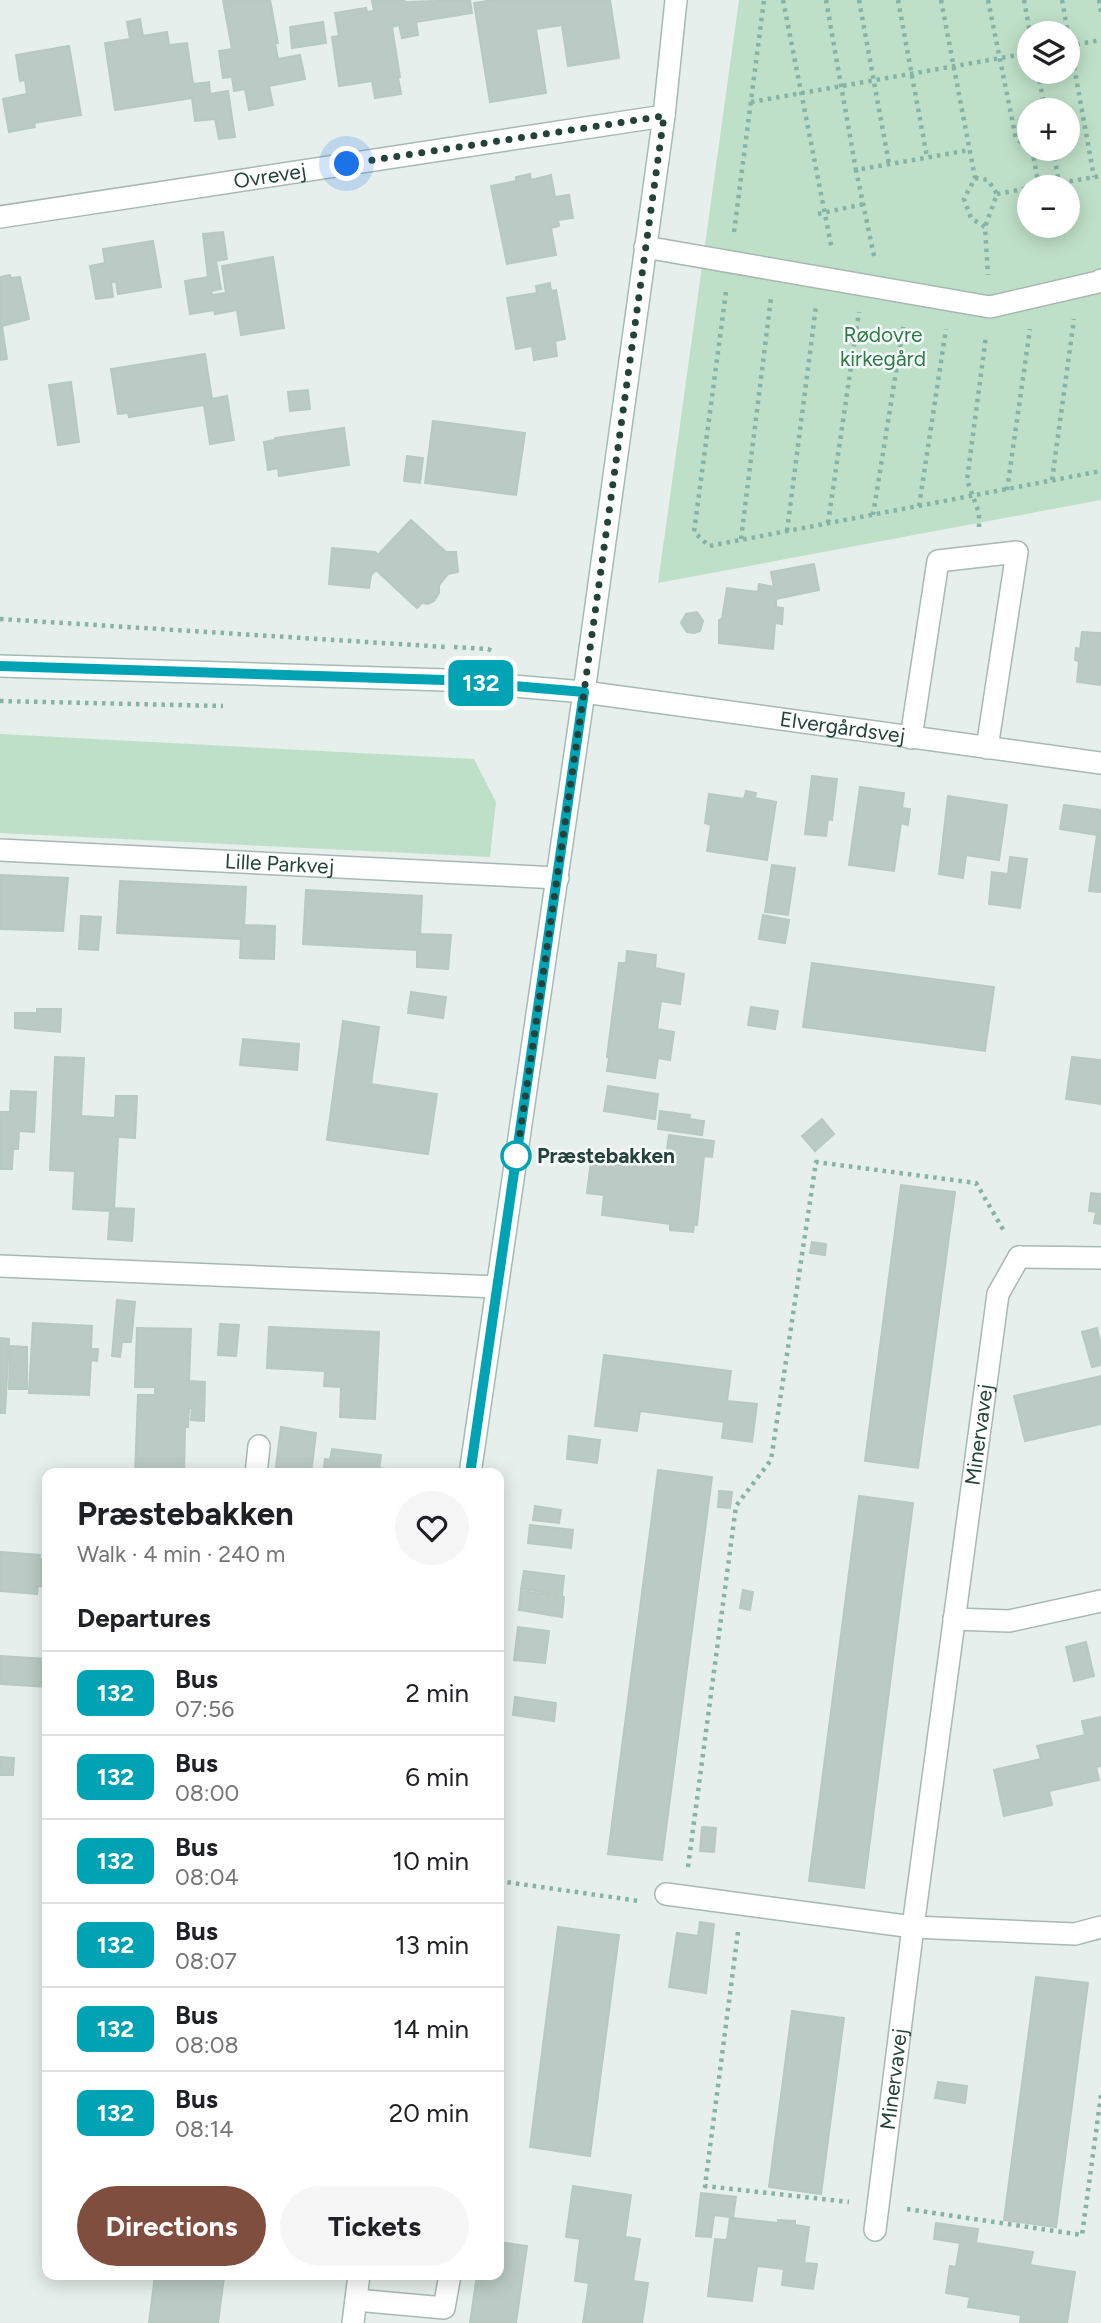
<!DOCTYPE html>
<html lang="en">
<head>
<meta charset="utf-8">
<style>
	:root { --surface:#fff; --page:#f6f6f6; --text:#202124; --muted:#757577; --line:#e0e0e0; --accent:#7f4e3f }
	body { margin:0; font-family:Figtree,sans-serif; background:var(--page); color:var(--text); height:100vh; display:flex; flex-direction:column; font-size:26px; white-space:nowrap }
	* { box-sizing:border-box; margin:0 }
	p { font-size:23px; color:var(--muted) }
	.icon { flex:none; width:38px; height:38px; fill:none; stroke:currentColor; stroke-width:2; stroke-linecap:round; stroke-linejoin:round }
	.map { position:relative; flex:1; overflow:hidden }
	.sheet { position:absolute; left:42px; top:1468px; width:462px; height:812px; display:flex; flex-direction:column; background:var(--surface); border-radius:14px; box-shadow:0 4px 18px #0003 }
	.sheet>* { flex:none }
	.badge { padding:0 14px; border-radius:10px; font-size:24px; line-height:46px }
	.fabs { position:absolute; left:1017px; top:21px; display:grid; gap:14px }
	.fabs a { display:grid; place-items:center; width:63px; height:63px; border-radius:50%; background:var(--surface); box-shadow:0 4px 18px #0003; font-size:35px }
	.you { position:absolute; width:35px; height:35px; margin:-18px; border:5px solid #fff; border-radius:50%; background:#1a73e8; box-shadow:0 0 0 10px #1a73e833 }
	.map>.badge { position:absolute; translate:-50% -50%; box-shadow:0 0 0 4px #fff }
	h2 { padding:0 35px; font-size:26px; line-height:63px }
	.round { display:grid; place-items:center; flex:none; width:74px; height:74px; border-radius:37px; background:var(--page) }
	.summary { display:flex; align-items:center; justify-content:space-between; height:119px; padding:0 35px }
	h1 { font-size:33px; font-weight:700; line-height:52px }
	.cta { display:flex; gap:14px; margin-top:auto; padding:14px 35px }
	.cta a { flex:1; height:80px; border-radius:42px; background:var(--accent); color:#fff; font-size:28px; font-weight:700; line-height:80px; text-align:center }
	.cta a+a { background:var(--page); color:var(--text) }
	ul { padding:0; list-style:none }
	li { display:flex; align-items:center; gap:21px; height:84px; padding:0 35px; border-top:2px solid var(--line) }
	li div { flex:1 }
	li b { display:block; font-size:26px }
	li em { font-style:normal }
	li .badge { min-width:77px; font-weight:700; text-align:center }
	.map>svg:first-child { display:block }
	.green { fill:#bfe0c8; fill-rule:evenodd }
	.building { fill:#bbcac4; stroke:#b8c9c2; stroke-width:2 }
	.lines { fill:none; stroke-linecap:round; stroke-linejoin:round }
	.lane-casing { stroke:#a8b8b2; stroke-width:24 }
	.street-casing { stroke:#a8b8b2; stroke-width:24 }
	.secondary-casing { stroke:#a4bbb3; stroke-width:24 }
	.path { stroke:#86b3a5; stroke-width:4.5; stroke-dasharray:3.5 5; stroke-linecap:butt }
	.lane { stroke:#fff; stroke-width:21 }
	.street { stroke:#fff; stroke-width:21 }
	.secondary { stroke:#fff; stroke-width:21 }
	.line-casing { stroke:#fff; stroke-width:16 }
	.line { stroke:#00a3b4; stroke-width:10 }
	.walk { stroke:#24423a; stroke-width:7; stroke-dasharray:0 12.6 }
	.stop-dot { fill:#fff; stroke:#00a3b4; stroke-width:3.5 }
	.labels { text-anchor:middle; stroke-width:5; stroke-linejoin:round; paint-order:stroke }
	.street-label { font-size:21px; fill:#24423a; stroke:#f7fbf9 }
	.park-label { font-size:21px; fill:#2d7a4b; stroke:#f7fbf9 }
	.stop-label { font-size:21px; font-weight:bold; fill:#24423a; stroke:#f7fbf9; text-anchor:start }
</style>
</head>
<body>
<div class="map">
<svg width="1101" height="2323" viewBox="0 0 1101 2323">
	<rect width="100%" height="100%" fill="#e6efeb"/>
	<g class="green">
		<path d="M739 0H1101V500L658 583ZM1029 33H1068V72H1029ZM1029 110H1068V149H1029ZM1029 187H1068V226H1029Z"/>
		<path d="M0 734 474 759 496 802 490 857 0 833Z"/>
	</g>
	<g class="building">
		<path d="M223 0H270L278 43H275L278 59 300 55 305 79 269 86 273 105 249 110 245 89 234 91 232 77 223 78 219 51 232 49Z"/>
		<path d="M379 0H404L405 2 470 0 472 13 416 22 418 35 402 38 399 25 392 27 400 77H398L401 94 375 98 372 81 339 86 332 37 339 36 335 13 366 8 367 12 374 11 372 1Z"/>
		<path d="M494 0H610L619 58 568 66 562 25 536 29 546 93 490 102 474 3Z"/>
		<path d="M140 19 143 36 167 32 169 45 187 43 193 84 209 82 210 94 228 91 235 137 219 139 215 119 195 121 192 98 115 110 105 43 130 39 127 22Z"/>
		<path d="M323 22 326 43 292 48 290 27Z"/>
		<path d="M69 46 81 115 34 123 35 127 9 132 3 99 27 94 25 80 20 81 16 55Z"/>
		<path d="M530 174 531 180 551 175 555 197 569 195 573 218 558 220 559 226 551 228 556 255 507 264 491 186 516 181V177Z"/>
		<path d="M223 232 227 259 216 261 221 289 211 291 212 295 226 293 222 266 273 257 284 328 241 335 237 310 215 314 214 310 190 314 185 281 208 277 203 234Z"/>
		<path d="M153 241 161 287 118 294 116 282H111L113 297 96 299 90 266 105 263 103 249Z"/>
		<path d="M10 275V278L20 277 29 319 2 326 7 359 0 360V277Z"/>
		<path d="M550 283 551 291 556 290 565 339 555 341 557 356 534 360 532 346 516 349 507 298 537 293 536 286Z"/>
		<path d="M205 354 212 399 227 396 234 440 210 444 204 405 129 417 128 413 118 414 111 369Z"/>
		<path d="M71 382 79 442 58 445 49 385Z"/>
		<path d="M308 390 310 409 290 411 288 392Z"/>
		<path d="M433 421 525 433 516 495 425 483Z"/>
		<path d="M344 428 349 465 279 476 278 468 268 470 264 442 275 440V438Z"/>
		<path d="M407 456 423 458 420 483 404 481Z"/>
		<path d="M411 520 446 552H456L458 572 448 574 439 585V593L434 601 428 604 422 603 417 608 376 570 371 575 369 588 329 584 332 548 375 552 378 555Z"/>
		<path d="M814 564 819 590 776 599V607L783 608 782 624 775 623 773 649 719 643V620L722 619 727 588 758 592 759 584 774 587 771 572Z"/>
		<path d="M697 612 703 621 700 631 694 633 687 632 681 623 686 614Z"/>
		<path d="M1082 632 1101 633V685L1077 682 1079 661 1075 660 1076 648 1080 649Z"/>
		<path d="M812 776 837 779 832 820 828 819 826 836 805 834Z"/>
		<path d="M860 787 904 793 902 808 910 809 908 825 901 823 894 871 849 865Z"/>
		<path d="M746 791 756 793 755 798 776 802 767 860 707 851 711 825 705 823 709 794 744 799Z"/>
		<path d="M948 796 1007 805 999 860 966 855 963 878 939 874Z"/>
		<path d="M1064 805 1101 810V892L1089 891 1097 835 1060 829Z"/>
		<path d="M1010 857 1027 859 1020 908 989 904 992 872 1008 874Z"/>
		<path d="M772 865 795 868 788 915 765 912Z"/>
		<path d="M0 875 68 878 63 931 0 929Z"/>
		<path d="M120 881 246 887 244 925 275 926 274 959 240 958 241 939 117 933Z"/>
		<path d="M306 890 422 896 420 934 451 935 448 969 417 967V950L303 944Z"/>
		<path d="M763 915 789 920 785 943 759 939Z"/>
		<path d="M81 916 101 917 98 950 79 949Z"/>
		<path d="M627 951 656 955 655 968 684 974 680 1004 661 1001 657 1029 674 1032 670 1060 658 1058 655 1078 607 1071 609 1058 607 1057 619 963H626Z"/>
		<path d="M812 963 994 987 985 1051 803 1027Z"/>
		<path d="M411 992 446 997 443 1018 408 1013Z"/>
		<path d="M751 1007 778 1011 775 1029 748 1025Z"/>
		<path d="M37 1009H61L60 1032 15 1028V1013H37Z"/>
		<path d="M343 1021 379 1027 371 1084 437 1094 428 1154 327 1140Z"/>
		<path d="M243 1039 299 1044 297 1070 240 1065Z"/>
		<path d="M55 1057 84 1058 81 1116 115 1118 116 1096H137L135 1138 118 1137 114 1208 134 1209 132 1241 108 1239 110 1211 73 1209 75 1171 50 1170Z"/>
		<path d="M1072 1057 1101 1060V1104L1066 1099Z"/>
		<path d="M608 1086 658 1094 655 1119 604 1111Z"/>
		<path d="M11 1091 36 1092 34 1132 19 1131 18 1149H13L12 1169H0V1112H10Z"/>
		<path d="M660 1111 690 1115 689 1119 704 1121 702 1135 658 1129Z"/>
		<path d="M822 1119 834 1134 815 1151 802 1136Z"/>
		<path d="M669 1135 714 1141 712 1157 704 1156 697 1225H694L693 1232 670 1230V1224L602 1215 604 1195 587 1193 591 1161 608 1164 609 1158 647 1163 648 1157 669 1160V1156H666Z"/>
		<path d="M901 1185 955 1192 918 1468 865 1461Z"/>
		<path d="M1091 1193 1101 1194V1224L1094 1223 1096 1212 1089 1211Z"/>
		<path d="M812 1242 826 1244 825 1255 810 1253Z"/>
		<path d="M117 1300 135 1302 131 1342H122L120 1357 112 1356Z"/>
		<path d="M33 1323 92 1326 91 1349H98L97 1361 91 1360 89 1395 29 1393Z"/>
		<path d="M220 1324 239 1325 236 1356 218 1355Z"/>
		<path d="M269 1327 379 1332 375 1419 340 1417 341 1387 324 1386 325 1371 267 1368Z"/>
		<path d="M137 1328 191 1329 189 1381 205 1382 204 1421 191 1420 192 1408H189L188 1427H185L184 1474H135L138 1395H155V1387H135Z"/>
		<path d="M1097 1328 1101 1345V1365L1092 1367 1082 1332Z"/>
		<path d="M0 1338 9 1339 5 1413H0Z"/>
		<path d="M10 1346 27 1347V1389H9Z"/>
		<path d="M604 1355 731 1371 727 1401 757 1404 752 1442 722 1438 724 1422 640 1411 637 1431 595 1426Z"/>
		<path d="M1101 1376V1424L1025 1441 1014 1396Z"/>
		<path d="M281 1427 316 1433 311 1474H275Z"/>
		<path d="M569 1436 600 1440 597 1463 567 1459Z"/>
		<path d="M332 1449 381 1455 379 1468 401 1471 400 1474H323L325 1459 330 1460Z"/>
		<path d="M658 1470 712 1477 662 1860 608 1854Z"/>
		<path d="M719 1491 732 1492 730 1508 718 1507Z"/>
		<path d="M859 1496 913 1503 864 1888 809 1881Z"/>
		<path d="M535 1506 561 1510 559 1523 533 1520Z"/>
		<path d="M530 1525 573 1530 571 1548 528 1543Z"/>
		<path d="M1 1552 40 1555 39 1559H47V1587L38 1586 37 1594 0 1591Z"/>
		<path d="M524 1571 564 1576 562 1595 521 1589Z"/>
		<path d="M743 1590 753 1592 750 1610 740 1608Z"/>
		<path d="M521 1591 564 1597 562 1617 519 1610Z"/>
		<path d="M518 1627 549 1631 545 1663 514 1660Z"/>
		<path d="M1086 1642 1094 1676 1074 1681 1066 1647Z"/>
		<path d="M1 1656 47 1659V1687L0 1684Z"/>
		<path d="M515 1697 556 1703 554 1721 513 1715Z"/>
		<path d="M1101 1717V1766L1096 1767 1099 1780 1049 1791 1052 1805 1004 1816 994 1770 1041 1759 1037 1746 1085 1735 1082 1721Z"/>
		<path d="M0 1757 14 1758 13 1775H0Z"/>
		<path d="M702 1827 716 1828 714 1852 700 1851Z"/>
		<path d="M700 1922 714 1924 706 1993 669 1987 677 1933 698 1936Z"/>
		<path d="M558 1927 619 1935 590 2156 530 2147Z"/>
		<path d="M1036 1977 1088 1983 1056 2227 1004 2220Z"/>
		<path d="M792 2011 844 2018 821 2194 769 2187Z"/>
		<path d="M938 2082 967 2086 965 2103 935 2098Z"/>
		<path d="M573 2186 631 2195 625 2237 640 2239 633 2281 648 2283 642 2323H583L589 2283 575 2281 580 2239 566 2237Z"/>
		<path d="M701 2193 736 2197 733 2218 778 2223V2220L795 2221V2225L809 2227 804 2263 817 2264 813 2289 782 2285 784 2269 757 2266 752 2301 708 2296 715 2239 727 2240 730 2217 714 2215 711 2237 696 2236Z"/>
		<path d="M936 2223 978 2229 976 2243 1033 2252 1030 2265 1075 2272 1067 2323H1020L1021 2315 968 2307 970 2297 946 2293 950 2266 956 2267 960 2243 934 2239Z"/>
		<path d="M499 2242 527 2246 516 2323H470L477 2275H499Z"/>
		<path d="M155 2275 224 2277 218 2323H149Z"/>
	</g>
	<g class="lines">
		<defs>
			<g id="lane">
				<path d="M645 247 990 307 1098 282 1101 280"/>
				<path d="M911 738 938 561 1017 552 987 748"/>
				<path d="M1019 1257 1101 1258"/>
				<path d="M256 1474 259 1446"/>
				<path d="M666 1894 913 1927 1075 1934 1101 1927"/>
				<path d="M356 2300 444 2308 450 2275"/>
			</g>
			<g id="street">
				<path id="s1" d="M0 217 664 116"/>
				<path id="s2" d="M584 692 1101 763"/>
				<path id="s3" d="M0 850 558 878"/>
				<path d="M0 1266 497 1287"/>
				<path d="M954 1619 1009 1621 1101 1601"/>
				<path id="s4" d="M875 2230 913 1927 998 1294 1019 1257"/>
			</g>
			<g id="secondary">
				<path d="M0 666 445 680 584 692"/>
				<path d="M470 1474 584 692 664 116 676 0"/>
				<path d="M353 2323 359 2275"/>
			</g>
		</defs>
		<use href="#lane" class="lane-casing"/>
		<use href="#street" class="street-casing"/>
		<use href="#secondary" class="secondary-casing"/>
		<g class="path">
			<path d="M783 0 832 250"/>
			<path d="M826 0 856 170"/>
			<path d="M859 0 889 164"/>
			<path d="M898 0 927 157"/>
			<path d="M941 0 975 178 964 199 971 218 985 227 988 275"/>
			<path d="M988 0 1016 139 1029 146"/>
			<path d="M1024 0 1030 33"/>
			<path d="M1062 0 1094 177"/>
			<path d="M1099 0 1101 12"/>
			<path d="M1068 46 1101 40"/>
			<path d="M1038 72 1045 110"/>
			<path d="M751 102 1029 53"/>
			<path d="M1032 149 1039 187"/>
			<path d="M1053 149 1059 183"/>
			<path d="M975 178 988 180 997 194 985 227"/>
			<path d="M1036 187 1101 176"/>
			<path d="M997 194 1029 188"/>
			<path d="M818 214 864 204"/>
			<path d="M734 232 764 0"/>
			<path d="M874 256 856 170 970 150"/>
			<path d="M726 292 694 532 709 546 1101 471"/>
			<path d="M1052 480 1074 319"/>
			<path d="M1007 490 1030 329"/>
			<path d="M919 506 946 329"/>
			<path d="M873 515 904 322"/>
			<path d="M828 523 859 312"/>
			<path d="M979 527V513L967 480 986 336"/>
			<path d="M787 531 816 306"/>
			<path d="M741 539 771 298"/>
			<path d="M0 619 446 647"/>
			<path d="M454 647 488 649 494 652"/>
			<path d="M0 701 223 706"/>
			<path d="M688 1867 736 1506 771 1460 816 1162 976 1183 1004 1231"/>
			<path d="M499 1881 639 1901"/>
			<path d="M738 1932 705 2186 849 2202"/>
			<path d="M907 2209 1082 2235 1101 2095"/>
		</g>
		<use href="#lane" class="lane"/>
		<use href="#street" class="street"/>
		<use href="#secondary" class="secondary"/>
	</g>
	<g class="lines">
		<defs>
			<path id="line" d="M0 666 445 680 584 692 470 1474"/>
		</defs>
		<use href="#line" class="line-casing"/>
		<use href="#line" class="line"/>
		<path class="walk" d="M347 164 664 116 584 692 516 1161V1156"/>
	</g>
	<circle class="stop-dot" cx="516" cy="1156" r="14"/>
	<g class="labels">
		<g class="street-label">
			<text dy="7" stroke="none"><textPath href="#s1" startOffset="273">Ovrevej</textPath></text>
			<text dy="7" stroke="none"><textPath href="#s2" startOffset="261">Elvergårdsvej</textPath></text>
			<text dy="7" stroke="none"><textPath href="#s3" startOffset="280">Lille Parkvej</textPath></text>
			<text dy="7" stroke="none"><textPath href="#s4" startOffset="802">Minervavej</textPath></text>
			<text dy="7" stroke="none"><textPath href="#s4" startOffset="152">Minervavej</textPath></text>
		</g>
		<g class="park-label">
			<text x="883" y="342">Rødovre<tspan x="883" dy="24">kirkegård</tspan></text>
		</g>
		<g class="stop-label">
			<text x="537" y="1163">Præstebakken</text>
		</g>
	</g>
</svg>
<div class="fabs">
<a><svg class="icon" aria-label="layers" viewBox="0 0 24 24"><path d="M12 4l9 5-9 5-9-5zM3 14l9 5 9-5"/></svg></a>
<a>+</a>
<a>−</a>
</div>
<div class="you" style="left:347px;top:164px"></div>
<b class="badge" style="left:481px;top:683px;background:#00a3b4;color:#fff">132</b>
<section class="sheet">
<div class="summary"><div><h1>Præstebakken</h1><p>Walk · 4 min · 240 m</p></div><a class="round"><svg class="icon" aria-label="heart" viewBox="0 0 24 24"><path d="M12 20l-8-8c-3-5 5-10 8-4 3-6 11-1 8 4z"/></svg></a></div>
<h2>Departures</h2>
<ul>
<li><span class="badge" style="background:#00a3b4;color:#fff">132</span><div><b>Bus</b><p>07:56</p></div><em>2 min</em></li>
<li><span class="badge" style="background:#00a3b4;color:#fff">132</span><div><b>Bus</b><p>08:00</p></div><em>6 min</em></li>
<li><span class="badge" style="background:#00a3b4;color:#fff">132</span><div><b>Bus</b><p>08:04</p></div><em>10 min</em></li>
<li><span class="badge" style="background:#00a3b4;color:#fff">132</span><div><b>Bus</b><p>08:07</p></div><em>13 min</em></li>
<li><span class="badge" style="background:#00a3b4;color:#fff">132</span><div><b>Bus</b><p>08:08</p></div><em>14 min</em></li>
<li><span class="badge" style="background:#00a3b4;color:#fff">132</span><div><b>Bus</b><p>08:14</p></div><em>20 min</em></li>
</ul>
<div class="cta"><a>Directions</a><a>Tickets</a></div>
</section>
</div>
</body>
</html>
